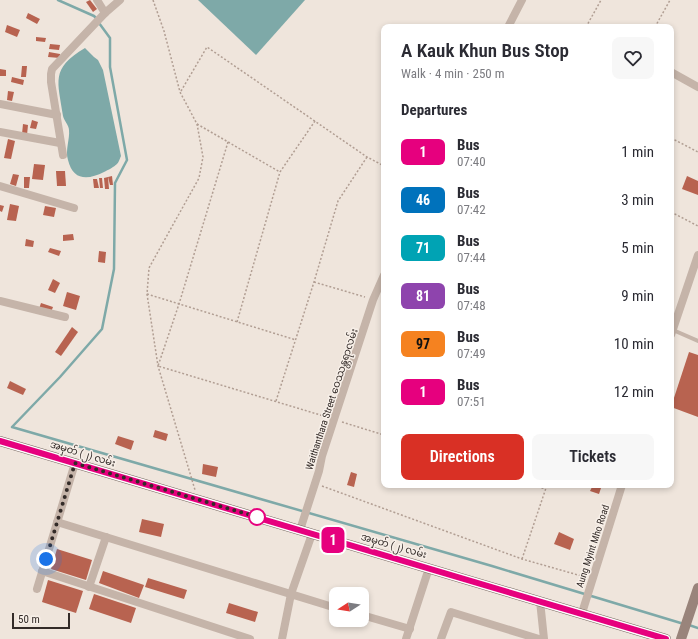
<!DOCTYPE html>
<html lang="en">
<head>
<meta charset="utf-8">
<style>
	:root { --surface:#fff; --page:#f7f7f7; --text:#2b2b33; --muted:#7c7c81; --accent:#d93025 }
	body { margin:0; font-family:"Roboto Condensed","Noto Sans Myanmar",sans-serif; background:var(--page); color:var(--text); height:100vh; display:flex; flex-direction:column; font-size:15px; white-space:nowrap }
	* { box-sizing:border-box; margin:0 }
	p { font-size:13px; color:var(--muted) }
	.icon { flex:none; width:22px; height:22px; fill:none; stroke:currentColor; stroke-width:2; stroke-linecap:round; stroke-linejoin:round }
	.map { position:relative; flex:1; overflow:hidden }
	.side { position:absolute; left:381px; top:24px; width:293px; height:464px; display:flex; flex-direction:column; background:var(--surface); border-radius:8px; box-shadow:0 2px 6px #0003 }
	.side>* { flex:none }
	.badge { padding:0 8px; border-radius:6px; font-size:14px; line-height:26px }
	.needle { width:26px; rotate:258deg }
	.controls { position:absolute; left:329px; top:587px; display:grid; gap:8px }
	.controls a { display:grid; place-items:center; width:40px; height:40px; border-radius:8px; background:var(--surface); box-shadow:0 2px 6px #0003; font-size:20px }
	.scale { position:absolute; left:12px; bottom:10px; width:58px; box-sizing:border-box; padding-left:4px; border:2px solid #332b28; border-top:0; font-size:11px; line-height:14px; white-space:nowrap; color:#332b28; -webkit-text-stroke:3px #f7efe8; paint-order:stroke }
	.you { position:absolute; width:20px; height:20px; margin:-10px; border:3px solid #fff; border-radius:50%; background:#1a73e8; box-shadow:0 0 0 6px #1a73e833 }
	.map>.badge { position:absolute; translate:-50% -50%; box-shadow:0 0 0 2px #fff }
	h2 { padding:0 20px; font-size:15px; line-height:36px }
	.round { display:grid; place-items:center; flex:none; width:42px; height:42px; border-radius:8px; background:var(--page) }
	.overview { display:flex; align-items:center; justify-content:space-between; height:68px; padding:0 20px }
	h1 { font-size:19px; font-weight:600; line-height:30px }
	.primary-button { display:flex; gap:8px; margin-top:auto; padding:8px 20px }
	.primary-button a { flex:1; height:46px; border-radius:8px; background:var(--accent); color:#fff; font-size:16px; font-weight:600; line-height:46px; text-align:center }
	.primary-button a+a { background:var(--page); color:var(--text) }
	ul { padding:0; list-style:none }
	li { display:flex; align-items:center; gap:12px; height:48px; padding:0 20px }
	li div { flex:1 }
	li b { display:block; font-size:15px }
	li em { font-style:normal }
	li .badge { min-width:44px; font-weight:700; text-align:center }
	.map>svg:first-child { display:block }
	.water { fill:#7ea9a8 }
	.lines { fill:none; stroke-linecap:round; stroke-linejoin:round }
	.stream { stroke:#7ea9a8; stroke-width:2.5 }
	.building { fill:#b86350 }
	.path { stroke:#b19e93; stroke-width:1.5; stroke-dasharray:2 2; stroke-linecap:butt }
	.lane { stroke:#c5b4a9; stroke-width:4 }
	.street { stroke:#c5b4a9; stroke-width:8 }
	.secondary { stroke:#99847b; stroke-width:10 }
	.primary { stroke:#74625b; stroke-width:10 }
	.line-casing { stroke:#fff; stroke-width:9 }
	.line { stroke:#e6007e; stroke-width:6 }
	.walk { stroke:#332b28; stroke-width:4; stroke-dasharray:0 7.2 }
	.stop-dot { fill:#fff; stroke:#e6007e; stroke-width:2 }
	.labels { text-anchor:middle; stroke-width:3; stroke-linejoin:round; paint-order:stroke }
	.street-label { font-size:10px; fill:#332b28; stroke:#f7efe8 }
</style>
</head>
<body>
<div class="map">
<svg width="698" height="639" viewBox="0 0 698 639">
	<rect width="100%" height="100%" fill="#efe5dc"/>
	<g class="water">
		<path d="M198 0H305L256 55Z"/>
		<path d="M85 48 94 57 98 60 103 70 121 156C120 158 119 162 117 164 114 167 108 170 104 172 88 180 73 181 68 160 65 150 70 139 69 130 69 125 64 121 63 116 58 81 50 69 85 48Z"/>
	</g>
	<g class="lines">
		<g class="stream">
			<path d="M58 0 94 16 96 18"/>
			<path d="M99 23 110 38V67L127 160 115 183 114 269 102 329 60 377 12 427 492 566 684 624"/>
			<path d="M689 625 698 628"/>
		</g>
	</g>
	<g class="building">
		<path d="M90 0 97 9 93 12 86 2Z"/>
		<path d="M28 13 40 19 37 24 26 18Z"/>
		<path d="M7 25 20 30 17 37 5 32Z"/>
		<path d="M36 37 46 38 45 42 36 41Z"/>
		<path d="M50 44 60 45 59 50 49 49Z"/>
		<path d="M49 52 60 54V58L48 57Z"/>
		<path d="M22 66H27L26 77H21Z"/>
		<path d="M0 69 6 70V76H0Z"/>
		<path d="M12 77 24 80 23 85 11 82Z"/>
		<path d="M8 91 14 92 12 101 7 100Z"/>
		<path d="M32 120 38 122 36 129 30 128Z"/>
		<path d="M23 124 28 125 27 135 22 134Z"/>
		<path d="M8 139 15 141 11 159 4 158Z"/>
		<path d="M34 164 45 165 43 180 32 179Z"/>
		<path d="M56 171H65L66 186H57Z"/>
		<path d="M13 174 19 175 16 186 10 184Z"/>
		<path d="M112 176 113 185H110L108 177Z"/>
		<path d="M687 176 698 181V195L682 189Z"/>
		<path d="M24 177H30L29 188H24Z"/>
		<path d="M108 177 109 189H105L104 178Z"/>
		<path d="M99 178H102L103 188H100Z"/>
		<path d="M93 179H97L99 188H94Z"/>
		<path d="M10 204 19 206 16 221 7 220Z"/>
		<path d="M0 205 4 206 2 212 0 211Z"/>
		<path d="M45 206 56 208 54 217 43 215Z"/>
		<path d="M73 234 74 240 63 241V235Z"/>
		<path d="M26 239 34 241 33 247 25 246Z"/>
		<path d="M50 248 61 251 59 256 48 252Z"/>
		<path d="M99 251 106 252 105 263 98 262Z"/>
		<path d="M53 279 60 283 55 293 48 290Z"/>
		<path d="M67 292 80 296 76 310 63 306Z"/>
		<path d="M41 303 53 307 51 312 39 309Z"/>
		<path d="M72 327 78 332 61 356 55 352Z"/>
		<path d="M689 352 698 355V417L671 407Z"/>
		<path d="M10 381 26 389 23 395 7 388Z"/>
		<path d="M155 430 168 434 166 441 153 437Z"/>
		<path d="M118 436 134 441 131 450 115 444Z"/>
		<path d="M203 464 218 467 216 477 202 474Z"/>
		<path d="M351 472 357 474 354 487 347 485Z"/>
		<path d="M593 485 601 488 599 494 590 491Z"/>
		<path d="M142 519 164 524 161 537 139 532Z"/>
		<path d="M559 532 574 539 570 550 554 544Z"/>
		<path d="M57 549 92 560 86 580 51 569Z"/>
		<path d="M103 571 144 585 139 598 99 583Z"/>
		<path d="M148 578 187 590 184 599 145 587Z"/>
		<path d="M48 580 83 591 76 613 42 602Z"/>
		<path d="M94 594 136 608 131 623 89 609Z"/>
		<path d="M229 603 258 612 255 622 226 613Z"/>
	</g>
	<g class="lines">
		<g class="path">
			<path d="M153 0 164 31 180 92 197 124 203 157 199 178 149 268 147 294 158 366 195 490"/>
			<path d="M588 24 592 27"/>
			<path d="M586 27 601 0"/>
			<path d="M655 27 670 0"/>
			<path d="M181 91 207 47 367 157 384 166"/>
			<path d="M197 124 280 172"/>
			<path d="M671 138 698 152"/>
			<path d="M228 142 179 304 158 366 327 417"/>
			<path d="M671 212 698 226"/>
			<path d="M314 282 365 297"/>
			<path d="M147 294 296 340"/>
			<path d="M237 322 280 172 315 121"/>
			<path d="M276 401 314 282 338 201 367 157"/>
			<path d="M342 422 384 435"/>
			<path d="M534 485 545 489"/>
			<path d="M322 486 522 559 585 577"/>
			<path d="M522 559 547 485"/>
		</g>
		<path class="lane" d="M673 330 698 341"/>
		<g class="street">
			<path d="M97 0 105 13"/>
			<path d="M508 27 522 0"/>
			<path d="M671 72 698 87"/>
			<path d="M0 104 57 115"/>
			<path d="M0 132 60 143"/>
			<path d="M63 155 51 82V74L52 69 105 13 120 0"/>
			<path d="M0 186 74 208"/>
			<path d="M0 301 65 317"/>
			<path d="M671 335 698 255"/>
			<path d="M57 522 336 608"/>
			<path d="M300 530 319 471 322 456 373 300 384 275"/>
			<path d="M42 571 250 639"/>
			<path d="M89 587 106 537"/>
			<path d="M37 589 75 463"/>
			<path d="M540 601 544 639"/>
			<path d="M582 613 622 485"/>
			<path d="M362 615 410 629"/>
			<path d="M282 639 291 594 312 534"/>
			<path d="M406 639 429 568"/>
			<path d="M441 639 451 612 539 639"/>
		</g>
		<path class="secondary" d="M681 639 698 588"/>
		<path class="primary" d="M0 441 666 639"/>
	</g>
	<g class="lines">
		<defs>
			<path id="line" d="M0 441 666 639"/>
		</defs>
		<use href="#line" class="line-casing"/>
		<use href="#line" class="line"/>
		<path class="walk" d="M46 559 75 463 257 517"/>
	</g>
	<circle class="stop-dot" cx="257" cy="517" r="8"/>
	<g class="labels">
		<g class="street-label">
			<text transform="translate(331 399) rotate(-72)" y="4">Waithanthara Street ဝေဿန္တရာလမ်း</text>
			<text transform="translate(83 453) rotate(17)" y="4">အမှတ် (၂) လမ်း</text>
			<text transform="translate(394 545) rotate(16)" y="4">အမှတ် (၂) လမ်း</text>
			<text transform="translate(592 546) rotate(-72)" y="4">Aung Myint Mho Road</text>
		</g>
	</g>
</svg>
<div class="controls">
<a><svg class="needle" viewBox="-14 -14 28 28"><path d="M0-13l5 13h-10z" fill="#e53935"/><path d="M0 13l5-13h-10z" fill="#7c7c81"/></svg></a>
</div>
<div class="scale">50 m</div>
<div class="you" style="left:46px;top:559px"></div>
<b class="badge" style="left:333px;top:540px;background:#e6007e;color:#fff">1</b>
<section class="side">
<div class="overview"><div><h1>A Kauk Khun Bus Stop</h1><p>Walk · 4 min · 250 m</p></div><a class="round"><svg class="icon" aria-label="heart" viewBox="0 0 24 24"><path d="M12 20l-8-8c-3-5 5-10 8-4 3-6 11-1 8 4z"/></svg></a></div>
<h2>Departures</h2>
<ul>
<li><span class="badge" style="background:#e6007e;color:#fff">1</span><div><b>Bus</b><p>07:40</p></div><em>1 min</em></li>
<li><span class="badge" style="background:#0072bc;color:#fff">46</span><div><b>Bus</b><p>07:42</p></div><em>3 min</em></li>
<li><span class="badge" style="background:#00a3b4;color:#fff">71</span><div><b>Bus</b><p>07:44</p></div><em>5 min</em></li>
<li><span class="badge" style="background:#8e44ad;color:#fff">81</span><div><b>Bus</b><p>07:48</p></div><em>9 min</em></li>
<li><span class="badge" style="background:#f58220;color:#111">97</span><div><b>Bus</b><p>07:49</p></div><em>10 min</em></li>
<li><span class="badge" style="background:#e6007e;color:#fff">1</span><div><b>Bus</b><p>07:51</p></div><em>12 min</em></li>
</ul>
<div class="primary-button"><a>Directions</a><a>Tickets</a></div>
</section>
</div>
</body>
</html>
